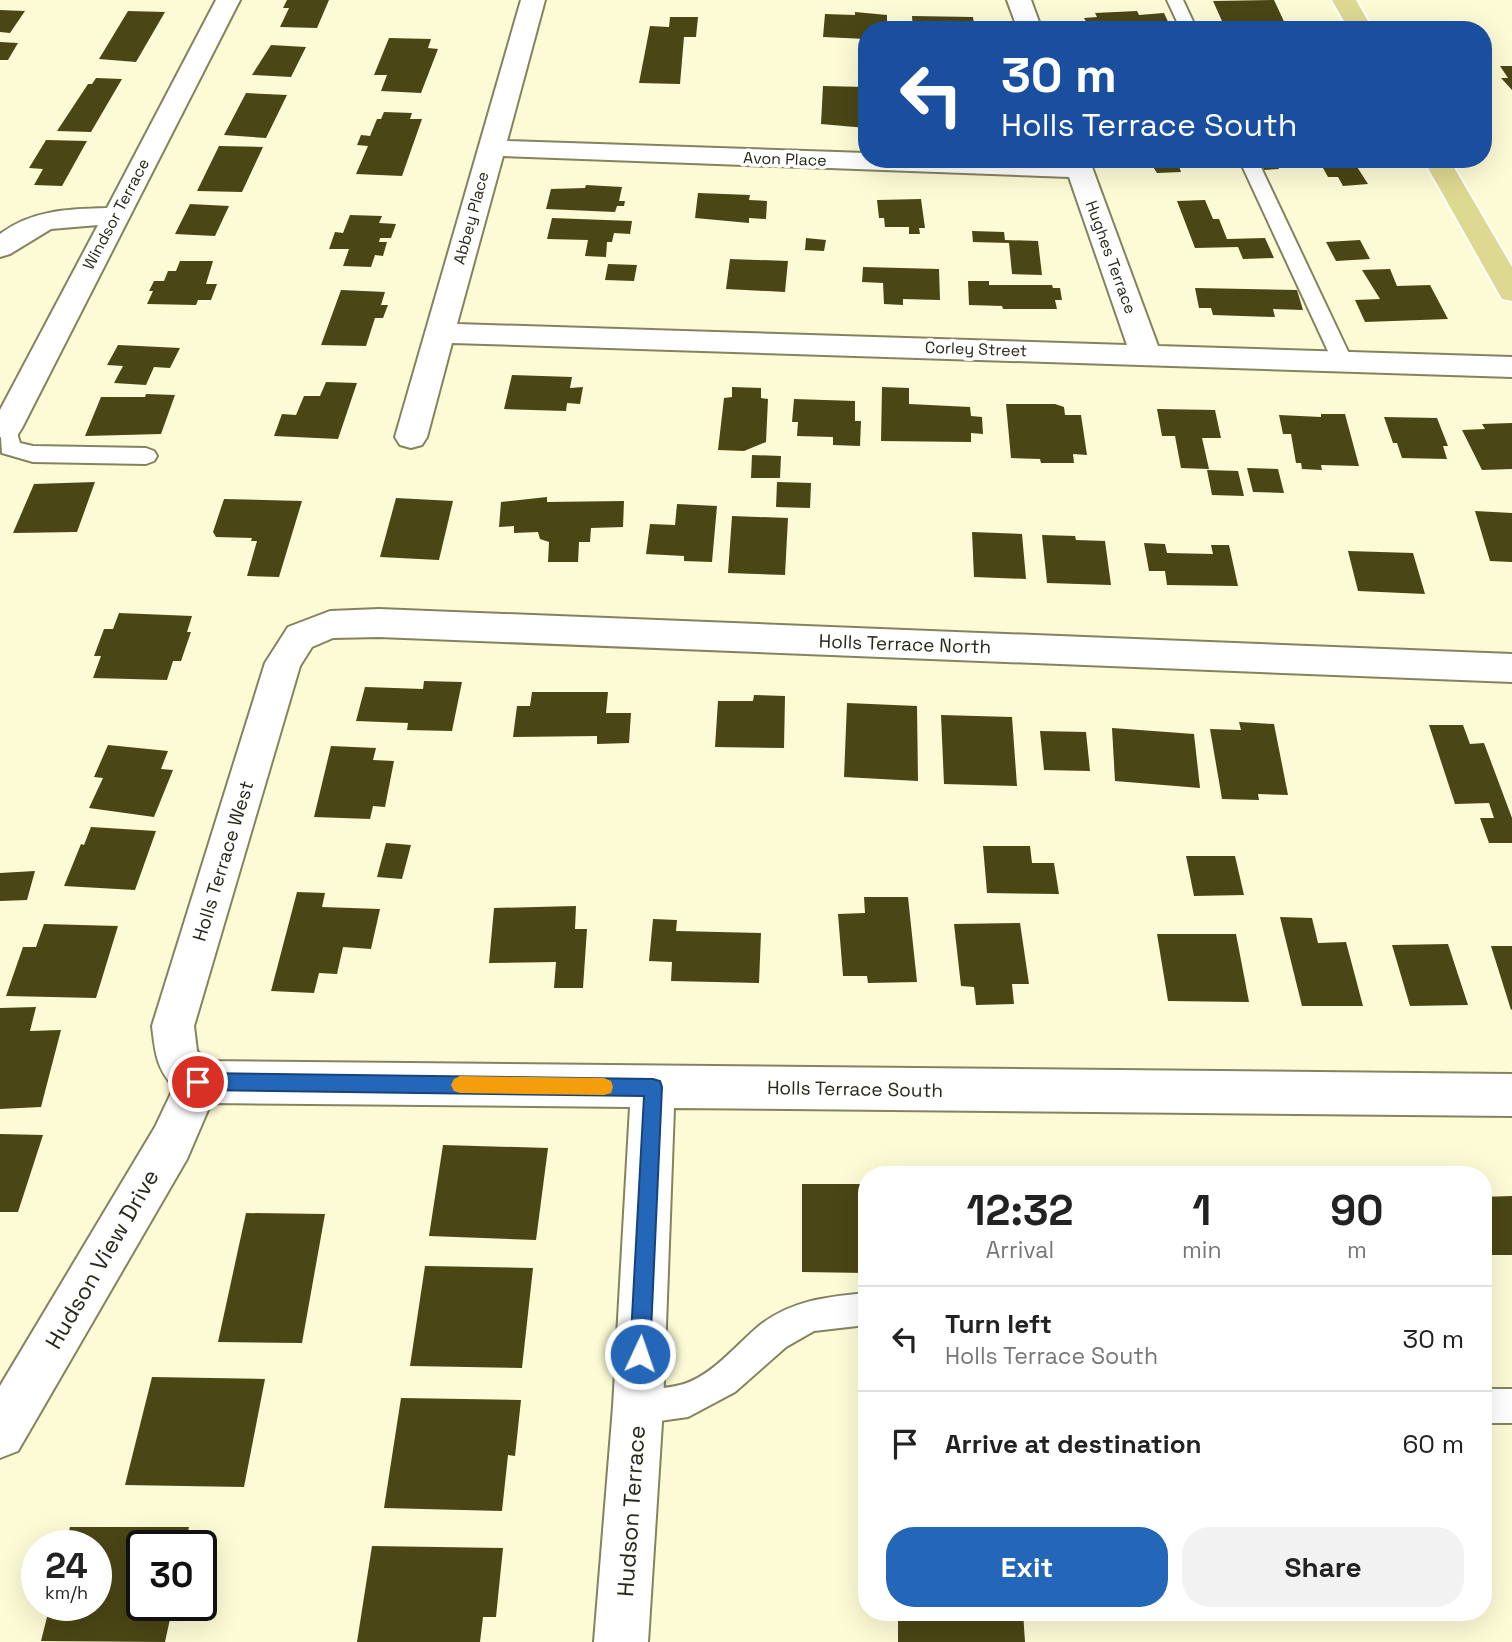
<!DOCTYPE html>
<style>
body{margin:0;font-family:"Space Grotesk",sans-serif;background:#f2f2f2;color:#222;height:100vh;display:flex;flex-direction:column;font-size:26px;white-space:nowrap}
*{box-sizing:border-box;margin:0}
p{font-size:23px;color:#767676}
.icon{flex:none;width:38px;height:38px;fill:none;stroke:currentColor;stroke-width:2;stroke-linecap:round;stroke-linejoin:round}
.map{position:relative;flex:1;overflow:hidden}
.sheet{position:absolute;left:858px;top:1166px;width:634px;height:455px;display:flex;flex-direction:column;background:#fff;border-radius:28px;box-shadow:0 7px 28px #0002}
.sheet>*{flex:none}
.top-card{position:absolute;left:858px;top:21px;width:634px;height:147px;border-radius:28px;box-shadow:0 7px 28px #0002;background:#1a4fa0;color:#fff;overflow:hidden}
.speed{position:absolute;left:21px;top:1530px;display:flex;gap:14px;font-size:35px;font-weight:700;text-align:center}
.speed>*{display:grid;place-content:center;width:91px;height:91px;border-radius:50%;background:#fff;box-shadow:0 7px 28px #0002;line-height:1}
.speed small{font-size:18px;font-weight:400}
.speed .limit{border:4px solid #111;border-radius:10px;background:#fff;color:#111}
.pin{position:absolute;display:grid;place-items:center;width:60px;height:60px;color:#fff;margin:-30px;border:4px solid #fff;border-radius:50%;box-shadow:0 2px 7px #0007}
.me{position:absolute;width:77px;margin:-38px;rotate:3deg;stroke-linejoin:round;filter:drop-shadow(0 0 5px #0008)}
.turn{display:flex;align-items:center;gap:24px;height:147px;padding:0 28px;font-size:32px}
.turn .icon{width:91px;height:91px;stroke-width:2.5}
.turn b{display:block;font-size:49px;line-height:60px}
.eta{display:flex;justify-content:space-evenly;align-items:center;height:119px;text-align:center}
.eta b{font-size:42px;font-weight:700;line-height:49px}
.cta{display:flex;gap:14px;margin-top:auto;padding:14px 28px}
.cta a{flex:1;height:80px;border-radius:28px;background:#2467b8;color:#fff;font-size:28px;font-weight:700;line-height:80px;text-align:center}
.cta a+a{background:#f2f2f2;color:#222}
ul{padding:0;list-style:none}
li{display:flex;align-items:center;gap:21px;height:105px;padding:0 28px;border-top:2px solid #e0e0e0}
li div{flex:1}
li b{display:block;font-size:26px}
li em{font-style:normal}
.map>svg:first-child{display:block}
</style>
<div class="map">
<svg width="1512" height="1642" viewBox="0 0 1512 1642">
<rect width="100%" height="100%" fill="#fdfbd5"/>
<g fill="#4a4615">
<path d="M287,0H329L317,28L280,27L289,8H283Z"/>
<path d="M1274,0L1288,30H1226L1213,1Z"/>
<path d="M0,10L25,11L10,33L0,32Z"/>
<path d="M128,11L165,12L136,62L99,59Z"/>
<path d="M1137,11L1139,15L1164,13L1170,26L1144,27L1146,30L1090,29L1084,18L1097,17L1095,13Z"/>
<path d="M855,12L887,15V30H866V39L823,37L825,14L855,15Z"/>
<path d="M912,16L973,17L975,30H913Z"/>
<path d="M670,17H698L696,37H684L680,84L639,83L650,26L669,27Z"/>
<path d="M389,38L431,39L428,48L438,49L421,93L381,91L387,75H374Z"/>
<path d="M0,42L18,43L8,60H0Z"/>
<path d="M271,45L306,47L291,77L252,75Z"/>
<path d="M1500,66H1512V90L1501,78H1508Z"/>
<path d="M96,78L122,79L91,132L57,131L88,84H92Z"/>
<path d="M823,86L866,87V128L821,124Z"/>
<path d="M246,93L287,95L266,138L224,135Z"/>
<path d="M384,112L412,113L410,119H422L402,176L356,174L368,146L357,145L361,135L370,136L377,119H381Z"/>
<path d="M46,140L87,141L62,186L34,185L43,169L29,168Z"/>
<path d="M219,146L263,147L242,192L197,191Z"/>
<path d="M1148,159H1181L1184,165L1179,166L1181,172L1157,173Z"/>
<path d="M1258,159H1274L1279,169L1264,170Z"/>
<path d="M1318,159H1352L1368,184L1343,186L1338,177H1328Z"/>
<path d="M586,185L622,187L619,201H625L624,206H617L615,212L546,209L551,189L585,188Z"/>
<path d="M698,193L750,195L749,200L767,201L766,219L749,218V223L695,218Z"/>
<path d="M921,199L925,228H919L920,234H909V227H885L884,218H879L877,200Z"/>
<path d="M1205,200L1213,219H1219L1227,239L1265,238L1274,258L1243,259L1238,247L1195,248L1177,201Z"/>
<path d="M190,204L229,206L215,236L175,234Z"/>
<path d="M350,215L382,216L379,223L396,224L391,238H380L379,242H387L383,256L375,255L371,267L343,266L349,249H329L335,232L343,233Z"/>
<path d="M552,218L632,221L630,234L614,233L612,242H607L606,257L585,256L588,240L547,239Z"/>
<path d="M972,231L1004,232L1005,240L1038,241L1042,275L1012,274L1009,243L973,242Z"/>
<path d="M806,238L826,240L824,251L805,250Z"/>
<path d="M1360,240L1370,259L1336,261L1326,242Z"/>
<path d="M730,259L788,261L785,292L726,289Z"/>
<path d="M180,261H213L206,284H217L211,300H198L196,305L147,304L153,291H149L154,281H164L168,271H176Z"/>
<path d="M608,264L637,265L634,281L605,280Z"/>
<path d="M863,267L939,269L940,300L903,299V305L884,304L883,283L862,282Z"/>
<path d="M1390,269L1397,286L1430,285L1448,319L1365,322L1355,300L1380,299L1362,270Z"/>
<path d="M968,281H989V285H1052L1053,288H1060L1062,300H1055L1057,309H1003L1002,306L969,305Z"/>
<path d="M1195,288L1297,290L1303,310L1273,309L1275,317L1213,315L1211,308H1199Z"/>
<path d="M341,290L385,292L381,305H388L383,318H375L366,346L321,345Z"/>
<path d="M118,345L180,348L170,368L154,367L146,385L114,383L123,366L107,365Z"/>
<path d="M512,375L572,377L570,388L583,387L580,404L567,403L566,411L504,409Z"/>
<path d="M326,382L357,383L338,439L274,436L282,414L296,415L304,396H320Z"/>
<path d="M732,387L761,388V398L768,399L766,442L744,451L718,450L724,398L732,397Z"/>
<path d="M882,387L909,388V404L970,407L971,416L982,417L983,434L971,433V442L881,441Z"/>
<path d="M146,394L175,395L161,434L85,436L101,397H145Z"/>
<path d="M794,399L855,401V421H861L860,446L833,445V437L797,436L798,422H792Z"/>
<path d="M1006,404H1055L1064,407L1065,415H1081L1087,455L1073,454L1074,463H1041L1040,459L1011,458Z"/>
<path d="M1157,409L1215,410L1221,438H1202L1209,469L1181,468L1175,436H1162Z"/>
<path d="M1321,414H1345L1359,466L1321,465L1322,470L1302,469L1301,463H1296L1291,434H1283L1279,415L1321,417Z"/>
<path d="M1384,417L1437,418L1448,446H1443L1447,459L1402,458L1397,443H1393Z"/>
<path d="M1512,423V469L1482,470L1462,430L1485,429L1482,424Z"/>
<path d="M752,455L781,456L780,478H751Z"/>
<path d="M1247,468L1278,469L1284,493L1253,492Z"/>
<path d="M1207,470L1238,471L1244,496L1212,495Z"/>
<path d="M95,482L77,532L13,533L34,484Z"/>
<path d="M777,482L811,483L810,508L776,507Z"/>
<path d="M547,497V502L624,501L623,527L591,528L590,542H579L578,562H548L549,542L540,539L538,532L514,533V526L499,527L501,502Z"/>
<path d="M396,498L453,501L439,560L380,557Z"/>
<path d="M224,499L302,501L279,577L247,576L257,541H251L252,538L216,537L213,532Z"/>
<path d="M677,504L717,506L712,562L684,561V556L646,554L650,524L675,525Z"/>
<path d="M1475,511L1512,513V562L1490,561Z"/>
<path d="M732,516L788,518L785,575L728,573Z"/>
<path d="M972,532L1022,534L1026,579L974,577Z"/>
<path d="M1042,535L1075,536L1076,540L1105,541L1111,585L1047,583Z"/>
<path d="M1144,543L1165,544L1167,553L1213,554L1211,545H1229L1238,586L1167,585L1165,571H1149Z"/>
<path d="M1348,551L1413,553L1425,594L1358,591Z"/>
<path d="M119,613L192,616L187,632H191L181,661H173L167,680L93,678L101,656H94L104,629H113Z"/>
<path d="M424,681L462,682L452,731L407,730L408,723L356,721L365,687L423,689Z"/>
<path d="M532,692H608L606,713H631L629,743L597,744V736L513,737L517,706H530Z"/>
<path d="M754,695L785,696L784,748L715,747L718,701H753Z"/>
<path d="M847,703L917,706L918,781L844,777Z"/>
<path d="M941,715L1012,717L1017,786L944,784Z"/>
<path d="M1239,722L1274,724L1288,795L1258,794L1259,800L1222,799L1210,729L1241,730Z"/>
<path d="M1429,725H1463L1470,744L1484,743L1512,818V843H1489L1480,818H1494L1489,803L1455,804Z"/>
<path d="M1112,728L1194,734L1200,788L1115,781Z"/>
<path d="M1040,731L1086,732L1090,771L1044,770Z"/>
<path d="M108,745L168,751L161,769L173,770L154,817L89,808L103,778L94,777Z"/>
<path d="M331,746L376,748L373,760L394,761L385,807L373,806L370,819L314,817Z"/>
<path d="M91,827L156,831L135,890L64,886L81,844L84,845Z"/>
<path d="M386,843L411,845L402,879L377,877Z"/>
<path d="M983,846H1030L1032,863H1054L1059,894L987,893Z"/>
<path d="M1186,856H1235L1244,895L1194,896Z"/>
<path d="M35,871L27,900L0,901V873Z"/>
<path d="M297,892L325,893L322,907L380,909L371,949L343,947L337,974L319,973L314,993L271,991Z"/>
<path d="M864,897H908L917,982L868,983L867,976H843L838,914L865,913Z"/>
<path d="M576,906L575,929H587L583,988H554L556,962L489,963L494,908Z"/>
<path d="M1280,917L1312,918L1318,943L1346,942L1363,1006H1302Z"/>
<path d="M653,919L677,920L676,931L761,933L759,983L671,981L672,962L649,961Z"/>
<path d="M1020,923L1029,984H1012L1014,1004L976,1005L974,987L961,986L954,924Z"/>
<path d="M44,924L118,926L96,998L6,996L23,947H36Z"/>
<path d="M1157,934H1236L1249,1002L1168,1001Z"/>
<path d="M1448,944L1468,1005L1410,1006L1392,945Z"/>
<path d="M1491,946H1512V1009L1511,1010Z"/>
<path d="M36,1007L30,1031L61,1030L41,1107L0,1109V1008Z"/>
<path d="M0,1134L43,1135L18,1212H0Z"/>
<path d="M443,1145L548,1148L536,1240L429,1236Z"/>
<path d="M802,1184H866V1273L802,1272Z"/>
<path d="M1512,1196V1255H1485L1482,1246V1197Z"/>
<path d="M246,1213L325,1214L302,1343L218,1342Z"/>
<path d="M425,1266L533,1268L522,1368L410,1366Z"/>
<path d="M152,1377L265,1379L244,1487L125,1485Z"/>
<path d="M401,1398L521,1400L515,1456L508,1455L502,1511L384,1508Z"/>
<path d="M70,1527H189L185,1545H142V1605H173L165,1642L41,1641L50,1605H96V1545H65Z"/>
<path d="M372,1546L503,1548L496,1617H483L480,1642H357Z"/>
<path d="M898,1612H1023L1025,1642H898Z"/>
<path d="M1344,1612H1370L1371,1618H1346Z"/>
</g>
<g fill="none" stroke-linecap="round" stroke-linejoin="round">
<defs>
<g id="lane">
<path d="M1167,0H1183L1197,30H1181Z"/>
<path d="M1239,159H1257L1353,362L1350,367H1336L1333,362Z"/>
<path d="M6,421L14,423L20,443L33,446L146,448L154,451L157,456L154,461L146,464L33,462L2,453L0,422Z"/>
<path d="M866,1293V1325L814,1331L786,1347L735,1392L688,1417L638,1424L626,1419L621,1407L626,1395C645,1387 665,1390 684,1384C714,1374 736,1345 760,1325C793,1300 827,1297 866,1293Z"/>
<rect x="1482" y="1389" width="30" height="34"/>
</g>
<g id="street">
<path d="M216,0H240L22,428L17,436L6,439L0,437V410L98,225L51,229L10,254L0,257V234C32,210 68,209 107,208Z"/>
<path d="M521,0H545L507,141L866,153V159H1089L1158,346L1512,357V377L452,343L427,437L422,445L411,448L400,445L395,437ZM503,156L1069,177L1127,345L457,324Z"/>
<path d="M1007,0H1031L1042,30H1018Z"/>
<path d="M379,609L1512,654V682L379,637L333,638L312,647L300,666L194,1026L197,1051L207,1061L1512,1074V1116L674,1108L663,1407L648,1642H594L613,1407L630,1107L211,1103L187,1159L18,1451L0,1458V1386L155,1127L174,1087C156,1068 155,1051 152,1026L265,663L288,627L330,611Z"/>
</g>
<g id="primary">
<path d="M1332,0H1356L1373,30H1349Z"/>
<path d="M1423,159H1449L1512,267V301L1502,299L1498,292Z"/>
</g>
</defs>
<use href="#lane" stroke="#848360" stroke-width="4"/>
<use href="#street" stroke="#848360" stroke-width="4"/>
<use href="#primary" stroke="#fff" stroke-width="4"/>
<use href="#lane" fill="#fff" fill-rule="evenodd"/>
<use href="#street" fill="#fff" fill-rule="evenodd"/>
<use href="#primary" fill="#ddd990" fill-rule="evenodd"/>
</g>
<path fill="#2467b8" stroke="#174378" stroke-width="2" d="M198,1073L653,1079L660,1081L662,1087L650,1354L647,1361L640,1364L633,1361L630,1354L644,1096L198,1090L192,1088L190,1082L192,1075Z"/>
<path fill="#f59e0b" d="M460,1076L604,1078L611,1081L613,1087L611,1093L604,1095L460,1093L454,1091L451,1085L454,1079Z"/>
<g text-anchor="middle" dominant-baseline="central" stroke-width="7" stroke-linejoin="round" paint-order="stroke">
<g font-size="16" fill="#282719" stroke="#fff">
<text transform="translate(785 159) rotate(2)">Avon Place</text>
<text transform="translate(116 214) rotate(-62)">Windsor Terrace</text>
<text transform="translate(471 218) rotate(-75)">Abbey Place</text>
<text transform="translate(1111 257) rotate(70)">Hughes Terrace</text>
<text transform="translate(976 349) rotate(2)">Corley Street</text>
</g>
<g font-size="19" fill="#282719" stroke="#fff">
<text transform="translate(905 644) rotate(2)">Holls Terrace North</text>
<text transform="translate(223 861) rotate(-73)">Holls Terrace West</text>
<text transform="translate(855 1089) rotate(1)">Holls Terrace South</text>
</g>
<g font-size="23" fill="#282719" stroke="#fff">
<text transform="translate(102 1259) rotate(-60)">Hudson View Drive</text>
<text transform="translate(631 1511) rotate(-86)">Hudson Terrace</text>
</g>
</g>
</svg>
<div class="speed"><div>24<small>km/h</small></div><div class="limit">30</div></div>
<div class="pin" style="left:198px;top:1082px;background:#d93025"><svg class="icon" aria-label="arrive" viewBox="0 0 24 24"><path d="M6 21V4h12l-3 4 3 4H6"/></svg></div>
<svg class="me" style="left:640px;top:1354px" viewBox="-20 -20 40 40"><circle r="17" fill="#2467b8" stroke="#fff" stroke-width="3"/><path d="M0-11L8 9 0 5-8 9z" fill="#fff"/></svg>
<div class="top-card">
<div class="turn"><svg class="icon" aria-label="left" viewBox="0 0 24 24"><path d="M17 20v-9H6M10 6l-5 5 5 5"/></svg><div><b>30 m</b>Holls Terrace South</div></div>
</div>
<section class="sheet">
<div class="eta">
<div><b>12:32</b><p>Arrival</p></div>
<div><b>1</b><p>min</p></div>
<div><b>90</b><p>m</p></div>
</div>
<ul>
<li><svg class="icon" aria-label="left" viewBox="0 0 24 24"><path d="M17 20v-9H6M10 6l-5 5 5 5"/></svg><div><b>Turn left</b><p>Holls Terrace South</p></div><em>30 m</em></li>
<li><svg class="icon" aria-label="arrive" viewBox="0 0 24 24"><path d="M6 21V4h12l-3 4 3 4H6"/></svg><div><b>Arrive at destination</b></div><em>60 m</em></li>
</ul>
<div class="cta"><a>Exit</a><a>Share</a></div>
</section>
</div>
